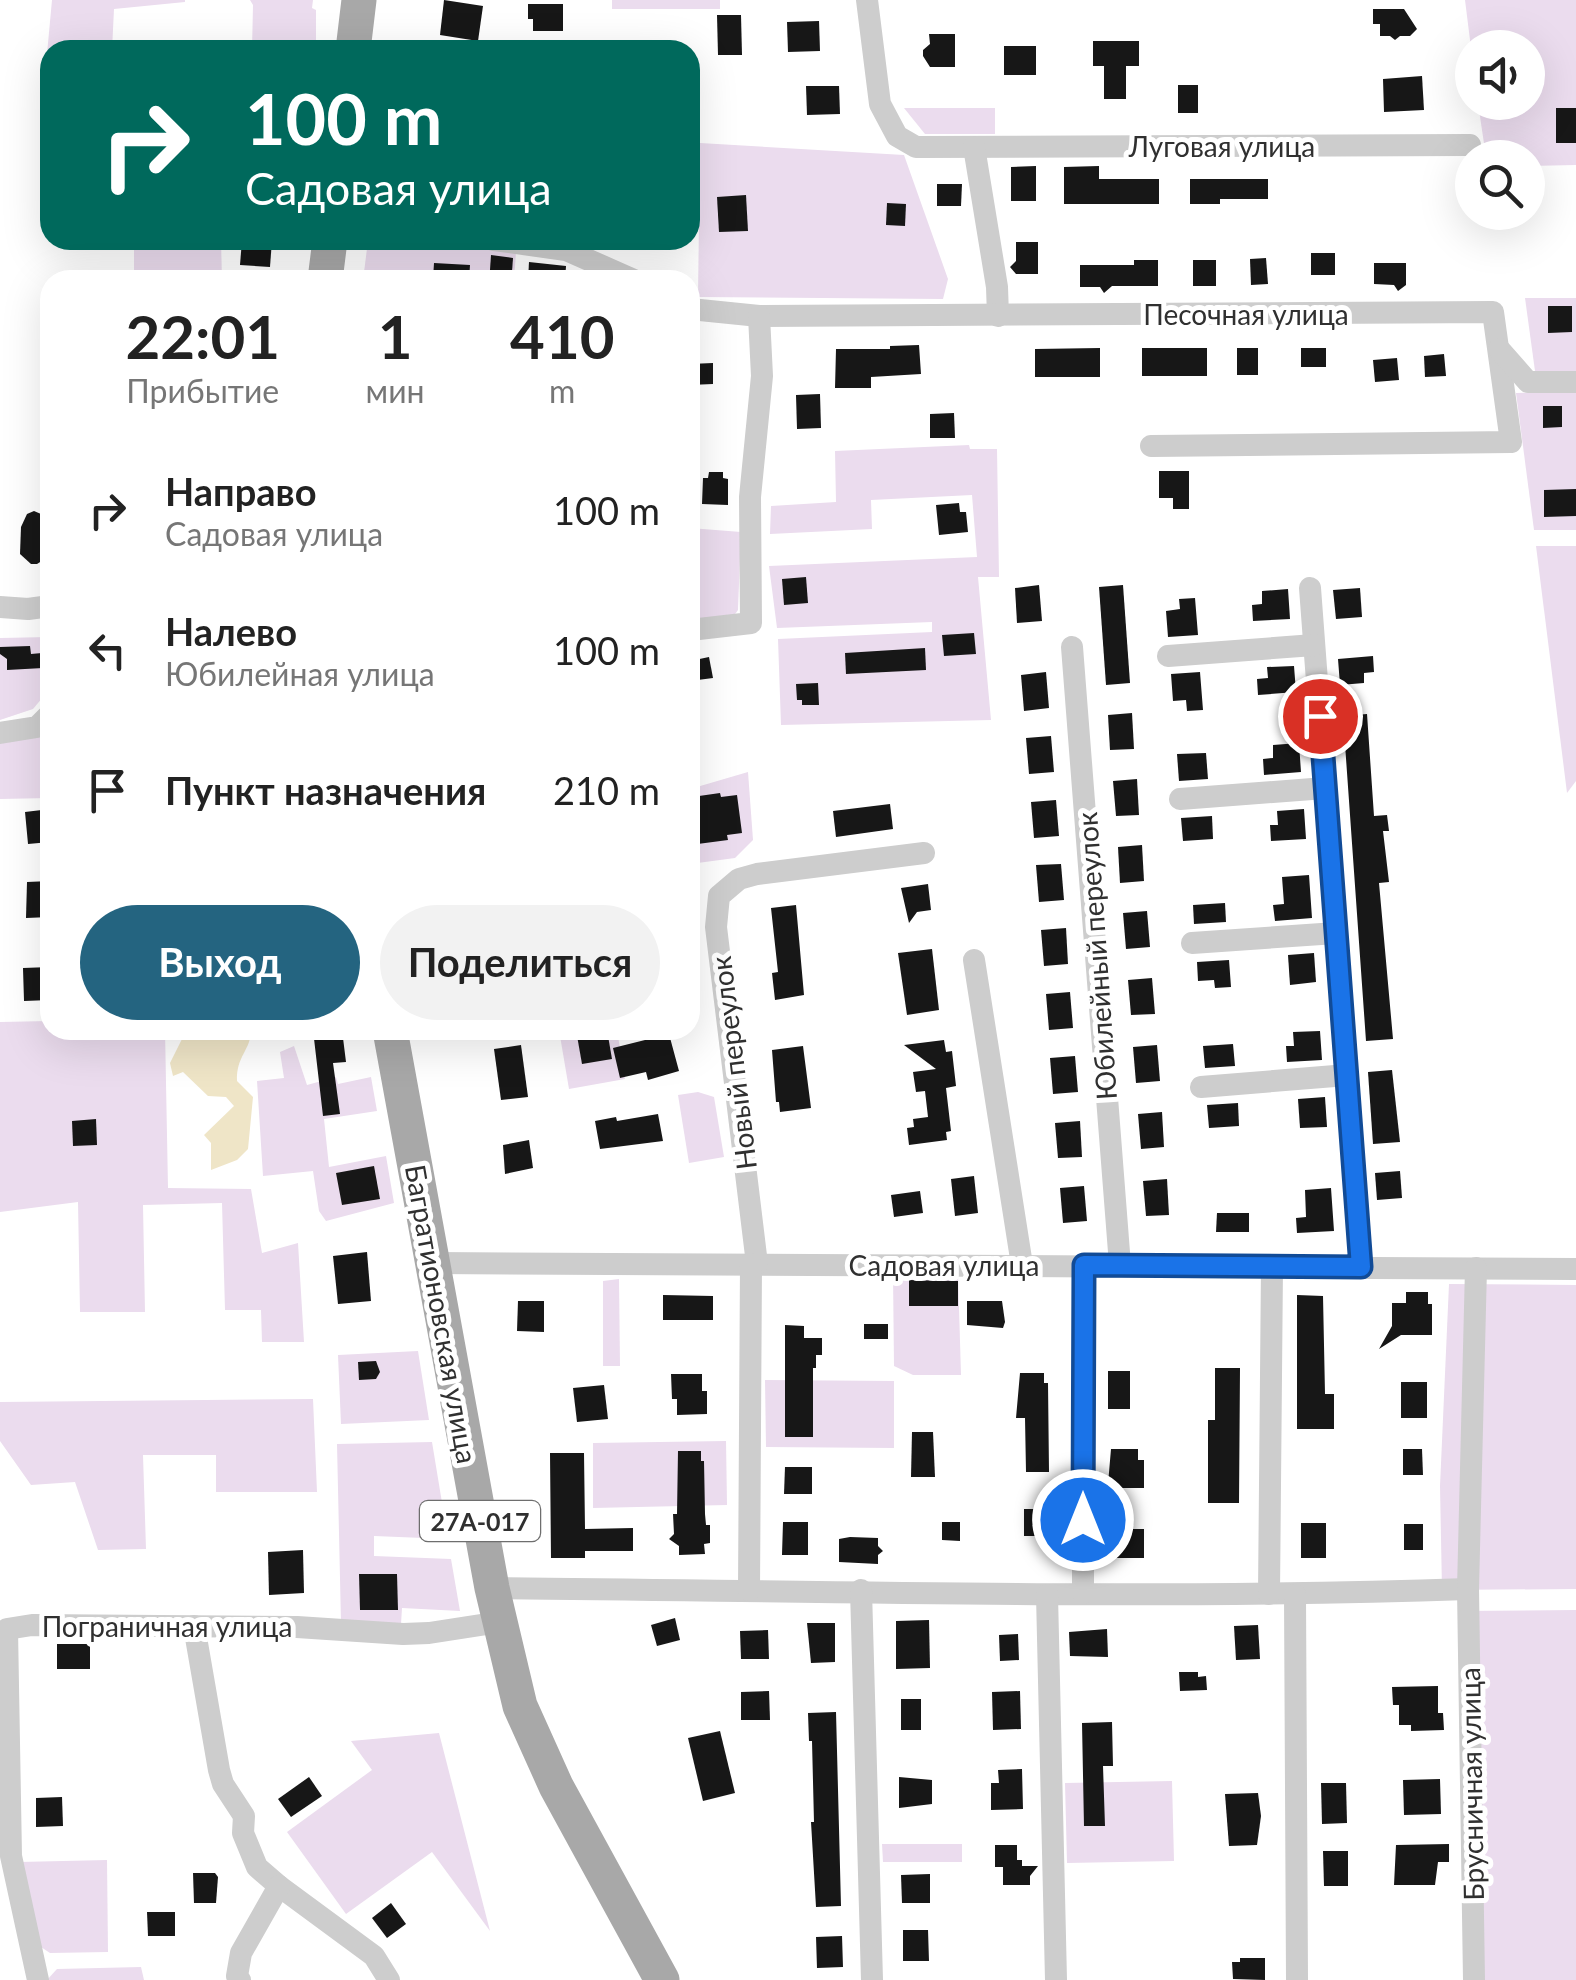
<!DOCTYPE html>
<html lang="ru">
<meta charset="utf-8">
<style>
body{margin:0;font-family:Lato,sans-serif;background:#f2f2f2;color:#222;height:100vh;display:flex;flex-direction:column;font-size:38px;white-space:nowrap}
*{box-sizing:border-box;margin:0}
p{font-size:32px;color:#767676}
.icon{flex:none;width:55px;height:55px;fill:none;stroke:currentColor;stroke-width:2;stroke-linecap:round;stroke-linejoin:round}
.map{position:relative;flex:1;overflow:hidden}
.sheet{position:absolute;left:40px;top:270px;width:660px;height:770px;display:flex;flex-direction:column;background:#fff;border-radius:30px;box-shadow:0 10px 40px #0002}
.sheet>*{flex:none}
.hud{position:absolute;left:40px;top:40px;width:660px;height:210px;border-radius:30px;box-shadow:0 10px 40px #0002;background:#00695c;color:#fff;overflow:hidden}
.buttons{position:absolute;left:1455px;top:30px;display:grid;gap:20px}
.buttons a{display:grid;place-items:center;width:90px;height:90px;border-radius:50%;background:#fff;box-shadow:0 10px 40px #0002;font-size:50px}
.pin{position:absolute;display:grid;place-items:center;width:85px;height:85px;color:#fff;margin:-42px;border:5px solid #fff;border-radius:50%;box-shadow:0 2px 10px #0007}
.me{position:absolute;width:110px;margin:-55px;rotate:0deg;stroke-linejoin:round;filter:drop-shadow(0 0 8px #0008)}
.turn{display:flex;align-items:center;gap:35px;height:210px;padding:0 40px;font-size:45px}
.turn .icon{width:130px;height:130px;stroke-width:2.5}
.turn b{display:block;font-size:70px;line-height:85px}
.eta{display:flex;justify-content:space-evenly;align-items:center;height:170px;text-align:center}
.eta b{font-size:60px;font-weight:700;line-height:70px}
.cta{display:flex;gap:20px;margin-top:auto;padding:20px 40px}
.cta a{flex:1;height:115px;border-radius:60px;background:#246480;color:#fff;font-size:40px;font-weight:700;line-height:115px;text-align:center}
.cta a+a{background:#f2f2f2;color:#222}
ul{padding:0;list-style:none}
li{display:flex;align-items:center;gap:30px;height:140px;padding:0 40px}
li div{flex:1}
li b{display:block;font-size:38px}
li em{font-style:normal}
.map>svg:first-child{display:block}
</style>
<div class="map">
<svg width="1576" height="1980" viewBox="0 0 1576 1980">
<rect width="100%" height="100%" fill="#fff"/>
<g fill="#ebdcee">
<path d="M52,0H185V2L114,9L112,50H50V108H42Z"/>
<path d="M250,0H313L312,8L316,10V50H252L253,5Z"/>
<rect x="612" y="0" width="108" height="9"/>
<path d="M1465,0H1576V165L1528,166V158L1486,157L1478,103L1528,102V48H1472V56Z"/>
<path d="M904,108H995V134H925Z"/>
<path d="M700,143L904,155L948,279L943,299L698,297Z"/>
<path d="M134,240H221L222,280H134Z"/>
<path d="M368,241L516,252L514,280H363Z"/>
<path d="M1525,298H1576V376L1535,371Z"/>
<path d="M1576,392V530H1534L1516,393Z"/>
<path d="M969,445L970,449H997L999,577H978L991,720L781,725L778,639L932,632V622L777,628L769,566L977,557L972,495L871,500L872,529L770,534L771,506L836,502L835,451Z"/>
<path d="M690,528L741,532L738,610L730,621L690,626Z"/>
<path d="M1536,546H1576V781L1567,793Z"/>
<path d="M50,637L48,691L33,709L0,720V638Z"/>
<path d="M50,724V798L0,799V742Z"/>
<path d="M748,772L753,840L735,858L690,864V789Z"/>
<path d="M50,1021V1030H165L168,1188L251,1189L262,1253L298,1243L304,1342H262L261,1310H225L222,1203L143,1205L145,1312H80L78,1202L0,1212V1022Z"/>
<path d="M559,1030H617L625,1079L569,1089Z"/>
<path d="M294,1046L307,1085L336,1077L338,1084L371,1077L377,1111L324,1119L329,1167L386,1156L394,1203L326,1221L319,1211L313,1171L263,1176L257,1081L284,1078L280,1052Z"/>
<path d="M698,1092L714,1097L724,1157L689,1163L678,1095Z"/>
<path d="M893,1274H958L961,1375H913L894,1366Z"/>
<path d="M619,1279L620,1366H603V1281Z"/>
<path d="M1449,1284L1576,1285V1589L1442,1590L1440,1486Z"/>
<path d="M418,1351L429,1420L341,1424L338,1355Z"/>
<path d="M765,1380L894,1381V1448L766,1447Z"/>
<path d="M313,1399L317,1492H216V1455H143L146,1549L98,1550L75,1482L31,1485L0,1441V1402Z"/>
<path d="M726,1441L727,1505L593,1508V1443Z"/>
<path d="M432,1442L448,1539L374,1536V1556L451,1559L460,1611L402,1608L401,1624L341,1623L337,1444Z"/>
<path d="M1576,1610V1980H1468L1459,1611Z"/>
<path d="M439,1733L490,1931L432,1852L346,1914L287,1832L372,1770L351,1741Z"/>
<path d="M1172,1781L1174,1861L1067,1863L1065,1783Z"/>
<path d="M882,1844H962V1862H883Z"/>
<path d="M107,1860L108,1952L50,1953L38,1945L19,1862Z"/>
<path d="M141,1967L144,1980H47L57,1969Z"/>
</g>
<path fill="#efe5c7" d="M191,1030H251C251,1050 236,1056 237,1081L253,1097L248,1149L237,1160L211,1170V1143L204,1135L234,1106L226,1097L208,1096L183,1072L173,1076L170,1063L186,1031Z"/>
<g fill="#171717">
<path d="M444,0L483,6L478,41L440,35Z"/>
<path d="M528,4H563V31H533V19H528Z"/>
<path d="M1373,9H1404L1417,29L1410,36H1400L1395,40L1390,36H1380V24H1373Z"/>
<path d="M717,15H741L742,55H718Z"/>
<path d="M819,21L820,51L788,52L787,22Z"/>
<path d="M929,34H955V67H930L923,56V50L930,44Z"/>
<path d="M1093,41H1139V66H1126V99H1104V66H1093Z"/>
<rect x="1004" y="46" width="32" height="29"/>
<path d="M1422,76L1424,110L1384,112L1383,79Z"/>
<rect x="1178" y="85" width="20" height="28"/>
<path d="M806,86H839L840,114L807,115Z"/>
<rect x="1556" y="108" width="20" height="35"/>
<path d="M1036,166V201H1011V167Z"/>
<path d="M1099,166V179H1159V204H1064V167Z"/>
<path d="M1190,179H1268V199H1220V204H1190Z"/>
<path d="M937,184H962L961,206H937Z"/>
<path d="M746,195L748,231L719,232L717,197Z"/>
<path d="M887,203L906,204L905,226L886,225Z"/>
<path d="M242,240H272L270,267L240,265Z"/>
<path d="M1016,242H1038V274H1016L1010,267L1016,261Z"/>
<rect x="1311" y="253" width="24" height="22"/>
<path d="M491,255L513,258L512,272L490,270Z"/>
<path d="M1266,258L1268,284L1251,285L1250,259Z"/>
<path d="M1134,260H1158V286H1112L1104,293L1100,287H1080V265H1134Z"/>
<rect x="1193" y="260" width="23" height="26"/>
<path d="M529,262L566,266L565,280H528Z"/>
<path d="M434,263L470,265L469,280H433Z"/>
<path d="M1374,263H1406V285L1398,291L1394,285L1374,284Z"/>
<path d="M1548,306H1572V332L1548,333Z"/>
<path d="M919,345L921,374L871,377V388H835L836,349H890V346Z"/>
<path d="M1100,348V377H1035V349Z"/>
<rect x="1142" y="348" width="65" height="28"/>
<rect x="1237" y="348" width="21" height="27"/>
<rect x="1301" y="348" width="25" height="19"/>
<path d="M1444,354L1446,376L1425,377L1424,356Z"/>
<path d="M1397,358L1399,380L1375,382L1373,360Z"/>
<path d="M713,363V384L690,385V364Z"/>
<path d="M820,394L821,428L797,429L796,395Z"/>
<path d="M1543,406H1562V427L1543,428Z"/>
<path d="M954,413L955,438H930V414Z"/>
<path d="M1159,471H1189V509H1173V498H1159Z"/>
<path d="M709,472H723V478L728,479V505L702,504L703,478H708Z"/>
<path d="M1576,489V516L1544,517V490Z"/>
<path d="M959,503L960,512H966L968,532L939,535L936,505Z"/>
<path d="M34,511L41,514L48,523V557L37,564H31L20,554L21,527L27,514Z"/>
<path d="M806,577L808,603L784,605L782,579Z"/>
<path d="M1039,585L1042,621L1017,623L1015,588Z"/>
<path d="M1123,585L1130,683L1106,685L1099,587Z"/>
<path d="M1360,588L1362,617L1336,619L1333,590Z"/>
<path d="M1288,589L1290,619L1253,621L1252,605L1262,604V591Z"/>
<path d="M1195,598L1198,635L1168,637L1166,611L1180,609L1179,599Z"/>
<path d="M974,633L976,654L944,656L942,635Z"/>
<path d="M30,646L31,654L42,653L43,668L7,670V659L0,654V647Z"/>
<path d="M925,648L926,670L846,674L845,653Z"/>
<path d="M1373,656L1374,672L1364,673V683L1340,685L1338,659Z"/>
<path d="M709,657L713,678L690,681V661Z"/>
<path d="M1294,666L1296,692L1258,695L1257,679L1268,678L1267,667Z"/>
<path d="M1046,672L1049,708L1024,711L1021,675Z"/>
<path d="M1200,672L1203,710L1187,711L1186,700L1173,701L1171,674Z"/>
<path d="M818,683L819,705H802V700H797L796,684Z"/>
<path d="M1132,713L1134,749L1110,750L1108,715Z"/>
<path d="M1367,714L1374,816L1387,815L1389,831H1383L1389,882L1379,883L1393,1039L1366,1041L1343,716Z"/>
<path d="M1051,736L1054,772L1029,774L1026,738Z"/>
<path d="M1299,743L1301,772L1264,775L1263,759L1273,758V745Z"/>
<path d="M1206,753L1208,779L1179,781L1177,754Z"/>
<path d="M1137,779L1139,815L1116,816L1113,781Z"/>
<path d="M720,793L721,797L737,795L742,833L727,835L728,840L690,845V826L696,825L692,797Z"/>
<path d="M1056,800L1059,836L1034,838L1031,802Z"/>
<path d="M890,804L893,829L836,837L833,811Z"/>
<path d="M50,809V842L28,844L25,812Z"/>
<path d="M1304,809L1306,839L1271,841L1270,825H1278L1277,811Z"/>
<path d="M1212,816L1213,839L1183,841L1181,818Z"/>
<path d="M1142,845L1144,881L1120,883L1118,847Z"/>
<path d="M1061,864L1064,900L1039,902L1036,865Z"/>
<path d="M1309,875L1312,918L1275,921L1273,905L1284,904L1282,877Z"/>
<path d="M50,881V917L26,918L27,882Z"/>
<path d="M928,884L931,910L917,912L909,923L901,888Z"/>
<path d="M1225,903L1226,922L1194,924L1193,905Z"/>
<path d="M796,905L804,995L775,1000L772,973L778,972L771,908Z"/>
<path d="M1147,911L1150,947L1126,949L1123,913Z"/>
<path d="M1066,928L1068,964L1044,966L1041,930Z"/>
<path d="M932,949L939,1010L907,1015L898,953Z"/>
<path d="M1314,953L1316,982L1290,985L1288,955Z"/>
<path d="M1229,960L1231,987L1215,988L1214,980L1198,981L1197,962Z"/>
<path d="M50,967V1000L24,1001L23,968Z"/>
<path d="M1152,978L1155,1014L1131,1015L1128,980Z"/>
<path d="M1070,992L1073,1028L1049,1030L1046,994Z"/>
<path d="M313,1030H342L346,1062L333,1063L340,1114L323,1116Z"/>
<path d="M576,1030H607L612,1059L582,1064Z"/>
<path d="M1320,1031L1322,1060L1287,1062L1286,1046H1294L1293,1032Z"/>
<path d="M669,1034L679,1071L648,1080L646,1072L620,1078L613,1048Z"/>
<path d="M944,1040L946,1052L952,1051L956,1086L946,1088L951,1131L946,1132L947,1140L909,1145L907,1128L914,1127L913,1119L928,1117L925,1091L916,1092L913,1072L936,1069L904,1045Z"/>
<path d="M1233,1044L1235,1066L1205,1068L1203,1046Z"/>
<path d="M521,1045L528,1097L501,1100L494,1049Z"/>
<path d="M1157,1045L1160,1081L1136,1083L1133,1047Z"/>
<path d="M803,1046L811,1108L780,1112L779,1102H776L772,1050Z"/>
<path d="M1075,1056L1078,1092L1053,1094L1050,1058Z"/>
<path d="M1392,1070L1400,1142L1373,1144L1368,1072Z"/>
<path d="M1325,1097L1327,1127L1300,1128L1298,1099Z"/>
<path d="M1238,1103L1239,1126L1209,1128L1207,1105Z"/>
<path d="M1162,1112L1164,1147L1141,1149L1138,1114Z"/>
<path d="M658,1114L663,1141L600,1149L595,1121L616,1117L617,1121Z"/>
<path d="M96,1119L97,1145L73,1146L72,1121Z"/>
<path d="M1080,1121L1082,1157L1058,1158L1055,1123Z"/>
<path d="M529,1140L533,1168L505,1174L503,1145Z"/>
<path d="M374,1166L380,1199L342,1205L336,1173Z"/>
<path d="M1400,1171L1402,1198L1377,1200L1375,1173Z"/>
<path d="M974,1176L978,1213L955,1216L951,1179Z"/>
<path d="M1167,1179L1169,1215L1146,1216L1143,1181Z"/>
<path d="M1084,1186L1087,1221L1063,1223L1060,1188Z"/>
<path d="M1331,1188L1334,1231L1297,1233L1296,1218L1306,1217L1305,1190Z"/>
<path d="M920,1191L923,1213L894,1217L891,1195Z"/>
<path d="M1217,1213H1249V1232H1216Z"/>
<path d="M367,1252L371,1301L338,1304L333,1256Z"/>
<path d="M909,1280L958,1281V1306H909Z"/>
<path d="M1406,1292H1428V1304H1432V1335H1401L1379,1349L1392,1326V1303H1406Z"/>
<path d="M663,1295L713,1296V1320H663Z"/>
<path d="M1297,1295L1323,1296L1325,1394H1334V1429H1297Z"/>
<path d="M518,1301H544V1332L517,1331Z"/>
<path d="M967,1301H1002L1005,1322L1003,1328L967,1325Z"/>
<rect x="864" y="1324" width="24" height="15"/>
<path d="M785,1325L804,1326V1338H822V1355H816V1368H813V1437H785Z"/>
<path d="M376,1361L380,1372L376,1379L359,1380L358,1362Z"/>
<path d="M1215,1368H1240L1239,1503H1208V1420H1215Z"/>
<rect x="1108" y="1371" width="22" height="38"/>
<path d="M1020,1373H1044V1383H1048L1049,1472H1026L1025,1418H1016Z"/>
<path d="M671,1374H702V1391H707V1414L677,1415V1399H672Z"/>
<rect x="1401" y="1382" width="26" height="36"/>
<path d="M604,1385L608,1419L577,1422L573,1388Z"/>
<path d="M912,1432H933L935,1477H911Z"/>
<path d="M1111,1449H1138V1460H1144V1488H1116V1484H1108Z"/>
<path d="M1403,1449H1422L1423,1475H1403Z"/>
<path d="M678,1451H701V1461H704L705,1514L706,1525H710V1543L704,1544L705,1554L679,1555V1546L669,1539L674,1534L673,1514H677Z"/>
<path d="M550,1453H584L585,1529L633,1528V1551H585V1558H551Z"/>
<path d="M785,1467H812V1494H784Z"/>
<rect x="1024" y="1509" width="24" height="27"/>
<path d="M1110,1518H1128V1529H1144V1558H1109Z"/>
<path d="M783,1522H808V1555H782Z"/>
<path d="M942,1522H960V1541L942,1540Z"/>
<rect x="1301" y="1523" width="25" height="35"/>
<rect x="1404" y="1524" width="19" height="26"/>
<path d="M850,1537L878,1538V1546L883,1551L878,1555V1564L839,1562V1539Z"/>
<path d="M303,1550L304,1593L269,1595L268,1552Z"/>
<path d="M359,1574H397L398,1610H360Z"/>
<path d="M675,1618L680,1640L657,1646L651,1625Z"/>
<path d="M929,1620L930,1668L896,1669V1621Z"/>
<path d="M807,1623H835V1662L811,1663Z"/>
<path d="M1258,1625L1260,1659L1236,1660L1234,1626Z"/>
<path d="M1107,1629L1108,1657L1070,1656L1069,1632Z"/>
<path d="M768,1630L769,1659H741L740,1631Z"/>
<path d="M1018,1634L1019,1660L1000,1661L999,1635Z"/>
<rect x="57" y="1644" width="33" height="25"/>
<path d="M1179,1672H1198V1677L1206,1676L1207,1690L1180,1691Z"/>
<path d="M1438,1686V1713H1443L1444,1730L1411,1731V1725H1399V1705H1393L1392,1687Z"/>
<path d="M769,1691L770,1720H741V1692Z"/>
<path d="M1020,1691L1021,1729L993,1730L992,1692Z"/>
<rect x="901" y="1699" width="20" height="31"/>
<path d="M836,1712L841,1906L816,1907L811,1822H814L812,1741H809L808,1713Z"/>
<path d="M1112,1722L1113,1766H1103L1105,1826H1084L1082,1723Z"/>
<path d="M720,1731L735,1793L703,1801L688,1738Z"/>
<path d="M1022,1769L1023,1809L991,1810V1783H999L998,1770Z"/>
<path d="M309,1777L322,1796L291,1817L278,1799Z"/>
<path d="M899,1777L932,1780V1804L899,1808Z"/>
<path d="M1440,1779L1441,1814L1404,1815L1403,1780Z"/>
<path d="M1321,1783H1346L1347,1823L1322,1824Z"/>
<path d="M1258,1793L1261,1816L1257,1845L1229,1846L1225,1794Z"/>
<path d="M62,1797L63,1826L36,1827V1798Z"/>
<path d="M1449,1844V1862H1438L1435,1885H1394L1396,1845Z"/>
<path d="M995,1845H1017V1860H1022V1866H1038L1030,1876V1885H1003V1867H995Z"/>
<path d="M1323,1851H1348V1886H1324Z"/>
<path d="M193,1873H215L218,1877L216,1903H194Z"/>
<path d="M930,1874V1903H902L901,1875Z"/>
<path d="M391,1903L406,1924L387,1938L372,1918Z"/>
<path d="M147,1912H175V1936H148Z"/>
<path d="M903,1930H928L929,1961H903Z"/>
<path d="M842,1936L843,1967L817,1968L816,1937Z"/>
<path d="M1240,1958H1265V1980L1233,1979L1232,1962H1240Z"/>
</g>
<g fill="none" stroke-linecap="round" stroke-linejoin="round">
<g stroke="#cdcdcd" stroke-width="22">
<path d="M867,0L880,104L897,136L916,147L1470,145"/>
<path d="M974,147L997,287L998,316"/>
<path d="M494,240L566,250L634,280"/>
<path d="M690,309L759,316L1493,312L1511,442L1151,446"/>
<path d="M1499,349L1528,382H1576"/>
<path d="M1310,588L1361,1267"/>
<path d="M0,607L28,609L50,606"/>
<path d="M690,630L751,623L750,497L762,376L759,316"/>
<path d="M1072,647L1120,1265"/>
<path d="M1168,656L1314,645"/>
<path d="M0,733L37,727L50,714"/>
<path d="M1180,799L1325,788"/>
<path d="M1192,943L1336,933"/>
<path d="M974,960L1022,1265"/>
<path d="M1201,1087L1347,1075"/>
<path d="M433,1263L1576,1269"/>
<path d="M757,1264L716,927L719,896L739,879L757,874L924,853"/>
<path d="M492,1588C817,1591 1143,1600 1468,1589"/>
<path d="M749,1590L751,1264"/>
<path d="M861,1590L872,1980"/>
<path d="M1083,1593V1265"/>
<path d="M1269,1594L1272,1266"/>
<path d="M1047,1595L1056,1980"/>
<path d="M1295,1595L1297,1980"/>
<path d="M194,1626L219,1770L223,1784L244,1816L243,1833L257,1867L279,1886L374,1956L389,1980"/>
<path d="M38,1980L11,1856L7,1629L32,1625L297,1627L403,1634L429,1633L500,1622"/>
<path d="M240,1980L237,1976L241,1953L279,1886"/>
<path d="M1474,1980L1468,1589L1476,1268"/>
</g>
<g stroke="#a8a8a8" stroke-width="35">
<path d="M353,50L359,0"/>
<path d="M325,280L330,240"/>
<path d="M390,1030L492,1588L520,1706L556,1786L662,1980"/>
</g>
</g>
<g fill="none" stroke-linecap="round" stroke-linejoin="round">
<defs>
<path id="route" d="M1083,1520L1084,1265L1361,1267L1320,716"/>
</defs>
<use href="#route" stroke="#114b97" stroke-width="25"/>
<use href="#route" stroke="#1a73e8" stroke-width="18"/>
</g>
<g text-anchor="middle" dominant-baseline="central" stroke-width="10" stroke-linejoin="round" paint-order="stroke">
<rect fill="#fff" stroke="#6e6e6e" stroke-width="2.5" x="420" y="1501" width="120" height="40" rx="8"/>
<g font-size="25" font-weight="bold" fill="#303030">
<text x="480" y="1521">27А-017</text>
</g>
<g font-size="28" fill="#303030" stroke="#fff">
<text x="1222" y="146">Луговая улица</text>
<text x="1246" y="314">Песочная улица</text>
<text transform="translate(1096 956) rotate(-94)">Юбилейный переулок</text>
<text transform="translate(733 1063) rotate(-97)">Новый переулок</text>
<text x="944" y="1265">Садовая улица</text>
<text transform="translate(442 1314) rotate(80)">Багратионовская улица</text>
<text x="167" y="1626">Пограничная улица</text>
<text transform="translate(1471 1784) rotate(-91)">Брусничная улица</text>
</g>
</g>
</svg>
<div class="buttons">
<a><svg class="icon" aria-label="sound" viewBox="0 0 24 24"><path d="M4 9h4l5-4v14l-5-4H4zM17 9q2 3 0 6"/></svg></a>
<a><svg class="icon" aria-label="search" viewBox="0 0 24 24"><circle cx="10" cy="10" r="6"/><path d="M15 15l6 6"/></svg></a>
</div>
<div class="pin" style="left:1320px;top:716px;background:#d93025"><svg class="icon" aria-label="arrive" viewBox="0 0 24 24"><path d="M6 21V4h12l-3 4 3 4H6"/></svg></div>
<svg class="me" style="left:1083px;top:1520px" viewBox="-20 -20 40 40"><circle r="17" fill="#1a73e8" stroke="#fff" stroke-width="3"/><path d="M0-11L8 9 0 5-8 9z" fill="#fff"/></svg>
<div class="hud">
<div class="turn"><svg class="icon" aria-label="right" viewBox="0 0 24 24"><path d="M7 20v-9h11M14 6l5 5-5 5"/></svg><div><b>100 m</b>Садовая улица</div></div>
</div>
<section class="sheet">
<div class="eta">
<div><b>22:01</b><p>Прибытие</p></div>
<div><b>1</b><p>мин</p></div>
<div><b>410</b><p>m</p></div>
</div>
<ul>
<li><svg class="icon" aria-label="right" viewBox="0 0 24 24"><path d="M7 20v-9h11M14 6l5 5-5 5"/></svg><div><b>Направо</b><p>Садовая улица</p></div><em>100 m</em></li>
<li><svg class="icon" aria-label="left" viewBox="0 0 24 24"><path d="M17 20v-9H6M10 6l-5 5 5 5"/></svg><div><b>Налево</b><p>Юбилейная улица</p></div><em>100 m</em></li>
<li><svg class="icon" aria-label="arrive" viewBox="0 0 24 24"><path d="M6 21V4h12l-3 4 3 4H6"/></svg><div><b>Пункт назначения</b></div><em>210 m</em></li>
</ul>
<div class="cta"><a>Выход</a><a>Поделиться</a></div>
</section>
</div>
